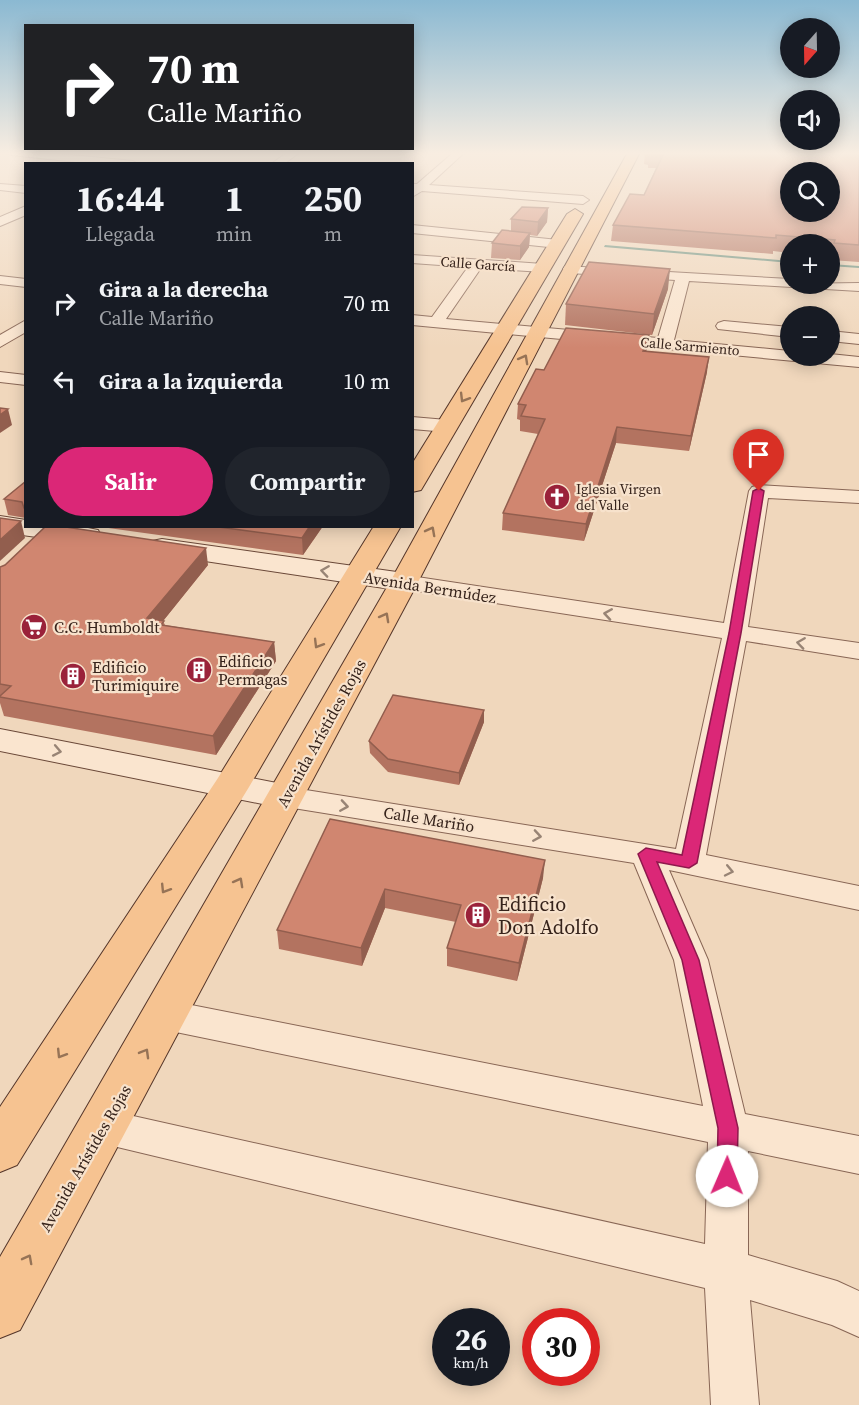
<!DOCTYPE html>
<html lang="es">
<meta charset="utf-8">
<style>
body{margin:0;font-family:"Source Serif 4",serif;background:#20242c;color:#f1f3f6;height:100vh;display:flex;flex-direction:column;font-size:22px;white-space:nowrap}
*{box-sizing:border-box;margin:0}
p{font-size:20px;color:#9ea1a6}
.icon{flex:none;width:33px;height:33px;fill:none;stroke:currentColor;stroke-width:2;stroke-linecap:round;stroke-linejoin:round}
.map{position:relative;flex:1;overflow:hidden}
.drawer{position:absolute;left:24px;top:162px;width:390px;height:366px;display:flex;flex-direction:column;background:#171b24;border-radius:0px;box-shadow:0 3px 15px #0003}
.drawer>*{flex:none}
.hud{position:absolute;left:24px;top:24px;width:390px;height:126px;border-radius:0px;box-shadow:0 3px 15px #0003;background:#202124;color:#fff;overflow:hidden}
.needle{width:39px;rotate:200deg}
.fabs{position:absolute;left:780px;top:18px;display:grid;gap:12px}
.fabs a{display:grid;place-items:center;width:60px;height:60px;border-radius:50%;background:#171b24;box-shadow:0 3px 15px #0003;font-size:30px}
.speed{position:absolute;left:432px;top:1308px;display:flex;gap:12px;font-size:30px;font-weight:700;text-align:center}
.speed>*{display:grid;place-content:center;width:78px;height:78px;border-radius:50%;background:#171b24;box-shadow:0 3px 15px #0003;line-height:1}
.speed small{font-size:15px;font-weight:400}
.speed .limit{border:9px solid #d22;background:#fff;color:#111}
.pin{position:absolute;display:grid;place-items:center;width:51px;height:51px;color:#fff;margin:-62px -26px;border-radius:50% 50% 50% 0;rotate:-45deg;box-shadow:0 0 6px #0007}
.pin .icon{rotate:45deg}
.me{position:absolute;width:66px;margin:-33px;rotate:1deg;stroke-linejoin:round;filter:drop-shadow(0 0 4px #0008)}
.turn{display:flex;align-items:center;gap:21px;height:126px;padding:0 24px;font-size:27px}
.turn .icon{width:78px;height:78px;stroke-width:2.5}
.turn b{display:block;font-size:42px;line-height:51px}
.eta{display:flex;justify-content:space-evenly;align-items:center;height:102px;text-align:center}
.eta b{font-size:36px;font-weight:700;line-height:42px}
.action{display:flex;gap:12px;margin-top:auto;padding:12px 24px}
.action a{flex:1;height:69px;border-radius:36px;background:#db2777;color:#fff;font-size:24px;font-weight:700;line-height:69px;text-align:center}
.action a+a{background:#20242c;color:#f1f3f6}
ul{padding:0;list-style:none}
li{display:flex;align-items:center;gap:18px;height:78px;padding:0 24px}
li div{flex:1}
li b{display:block;font-size:22px}
li em{font-style:normal}
.map>svg:first-child{display:block}
</style>
<div class="map">
<svg width="859" height="1405" viewBox="0 0 859 1405">
<rect width="100%" height="100%" fill="#f0d7bc"/>
<g fill="none" stroke-linecap="round" stroke-linejoin="round">
<g fill="#688e7d" fill-rule="evenodd">
<path d="M605,245L790,261V263L604,247Z"/>
<path d="M830,264L859,266V268L830,266Z"/>
</g>
<defs>
<g id="street">
<path d="M6,152H40L133,161L138,164H95L11,155Z"/>
<path d="M288,152H300L284,164H271Z"/>
<path d="M454,152H465L429,185L583,196L589,200L583,204L422,191L412,197V184H417Z"/>
<path d="M0,184L26,186V193L0,190Z"/>
<path d="M26,206V215L0,226V217Z"/>
<path d="M412,225L558,240L565,244L558,248L412,233Z"/>
<path d="M412,255L543,264L550,268L543,272L481,268L446,319L658,338L675,280L570,273L563,269L565,266L790,279V284L859,283V291L689,281L674,340L790,351V356L830,354L859,357V367L412,325V315L432,317L468,267L412,263Z"/>
<path d="M0,276L26,279V287L0,284Z"/>
<path d="M26,320V332L0,347V335Z"/>
<path d="M724,321L790,327V337L718,329L716,326L718,323Z"/>
<path d="M830,331L859,334V344L830,341Z"/>
<path d="M0,372L26,375V385L0,382Z"/>
<path d="M412,417L447,420L456,426L447,432L412,429Z"/>
<path d="M759,485L859,491V503L768,498L748,627L859,643V659L746,641L706,855L859,886V910L669,870L708,960L745,1114L859,1136V1174L748,1151V1255L837,1281L859,1291V1337L832,1325L750,1300L759,1405H711L705,1288L88,1140L82,1127L88,1114L102,1109L705,1244L708,1142L166,1030L153,1026L148,1015L153,1004L166,1000L703,1106L674,960L634,863L287,807L276,804L272,797L276,790L287,787L676,849L722,638L404,589L396,587L392,582L396,577L404,575L724,623L749,491L752,487Z"/>
</g>
<g id="secondary">
<path d="M0,516L26,520V526L88,528L98,530L101,536L98,542L88,544L0,532Z"/>
<path d="M162,539L404,573L414,576L418,582L414,588L404,591L152,553L148,547L152,541Z"/>
<path d="M0,729L287,785L300,788L305,797L300,806L287,809L0,751Z"/>
</g>
<g id="primary">
<path d="M628,152H640L418,582L20,1330L0,1338V1257L390,582Z"/>
<path d="M575,209L583,214L424,485L421,490L412,492V464L567,214Z"/>
<path d="M374,526H401L249,787L17,1165L0,1172V1107L218,778Z"/>
</g>
</defs>
<use href="#street" stroke="#865" stroke-width="2"/>
<use href="#secondary" stroke="#6a4838" stroke-width="2"/>
<use href="#primary" stroke="#55362a" stroke-width="2"/>
<use href="#street" fill="#fae5cf" fill-rule="evenodd"/>
<use href="#secondary" fill="#fae5cf" fill-rule="evenodd"/>
<use href="#primary" fill="#f6c391" fill-rule="evenodd"/>
</g>
<g fill="#b37360">
<path d="M645,152H859V262L831,260V256H830V244H790V253L773,251V254L611,241L613,225L644,195L656,168H648V165L644,164Z"/>
<path d="M548,208L547,222L537,236L530,235L529,247L520,260L491,258L492,243L511,231V219Z"/>
<path d="M668,289L652,335L565,325L566,304Z"/>
<path d="M649,335L646,351L707,372L689,451L616,443L584,541L502,530L503,513L538,434L520,431V420L517,419L518,404L544,370Z"/>
<path d="M26,481V518L8,515L4,499Z"/>
<path d="M94,526H323L303,555Z"/>
<path d="M208,565L163,621L165,625L274,642L276,661L216,755L4,716L0,703V567Z"/>
<path d="M484,710V722L459,785L388,772L370,753L369,741Z"/>
<path d="M330,819L543,878L517,981L447,966V948L456,922L385,908L362,966L279,949L277,930Z"/>
</g>
<g fill="#925e4e">
<path d="M548,208L547,222L537,236L538,222Z"/>
<path d="M530,233L529,247L520,260V246Z"/>
<path d="M670,269L668,289L652,335L654,314Z"/>
<path d="M649,335L647,349L641,365L643,351Z"/>
<path d="M709,357L707,372L689,451L691,436Z"/>
<path d="M8,409L12,425L0,433V415Z"/>
<path d="M617,427L616,443L584,541L586,524Z"/>
<path d="M21,521L25,538L0,561V540Z"/>
<path d="M310,526H323L303,555L302,538Z"/>
<path d="M206,548L208,565L151,636L147,618Z"/>
<path d="M274,642L276,661L216,755L213,736Z"/>
<path d="M484,710V722L459,785V773Z"/>
<path d="M545,860L543,878L517,981L519,963Z"/>
<path d="M385,889V908L362,966L361,948Z"/>
</g>
<g fill="#d08670" stroke="#925e4e" stroke-width="1.5" fill-rule="evenodd">
<path d="M651,152H859V245L834,243L835,240L776,235V238L613,225L630,194L644,195L663,155L650,154ZM790,172H830V212H790Z"/>
<path d="M522,207L548,208L538,222L511,219Z"/>
<path d="M502,230L530,233L520,246L492,243Z"/>
<path d="M589,262L670,269L654,314L566,304Z"/>
<path d="M566,328L649,335L643,351L709,357L691,436L617,427L586,524L503,513L545,419L521,416L526,405L518,404L536,369L544,370Z"/>
<path d="M0,408L8,409L0,415Z"/>
<path d="M26,481V508H24L22,502L4,499Z"/>
<path d="M0,518L21,521L0,540Z"/>
<path d="M46,526H59L206,548L147,618L164,621L161,625L274,642L213,736L0,697V696L11,686L0,684V567L5,565Z"/>
<path d="M211,526H310L302,538Z"/>
<path d="M393,695L484,710L459,773L388,759L369,741Z"/>
<path d="M330,819L545,860L519,963L447,948L461,905L385,889L361,948L277,930Z"/>
</g>
<defs><path id="oneway-chevron" d="M-2-3.5L2.5 0L-2 3.5" fill="none" stroke-width="1.6" stroke-linecap="round" stroke-linejoin="round" transform="scale(1.5)"/></defs>
<g stroke="#967356">
<use href="#oneway-chevron" transform="translate(524 359) rotate(-61)"/>
<use href="#oneway-chevron" transform="translate(464 398) rotate(121)"/>
<use href="#oneway-chevron" transform="translate(431 531) rotate(-62)"/>
<use href="#oneway-chevron" transform="translate(385 617) rotate(-61)"/>
<use href="#oneway-chevron" transform="translate(318 644) rotate(121)"/>
<use href="#oneway-chevron" transform="translate(239 882) rotate(-61)"/>
<use href="#oneway-chevron" transform="translate(165 889) rotate(122)"/>
<use href="#oneway-chevron" transform="translate(145 1053) rotate(-60)"/>
<use href="#oneway-chevron" transform="translate(61 1054) rotate(122)"/>
<use href="#oneway-chevron" transform="translate(28 1259) rotate(-62)"/>
</g>
<g stroke="#988475">
<use href="#oneway-chevron" transform="translate(325 571) rotate(-172)"/>
<use href="#oneway-chevron" transform="translate(608 614) rotate(-171)"/>
<use href="#oneway-chevron" transform="translate(801 643) rotate(-172)"/>
<use href="#oneway-chevron" transform="translate(57 751) rotate(11)"/>
<use href="#oneway-chevron" transform="translate(344 806) rotate(9)"/>
<use href="#oneway-chevron" transform="translate(537 836) rotate(9)"/>
<use href="#oneway-chevron" transform="translate(729 871) rotate(12)"/>
</g>
<linearGradient id="sky" x2="0" y2="1"><stop stop-color="#8bb9d2"/><stop offset="0.44" stop-color="#f8ede1"/><stop offset="1" stop-color="#f8ede1" stop-opacity="0"/></linearGradient>
<rect width="859" height="348" fill="url(#sky)"/>
<path fill="#db2777" stroke="#8e194d" stroke-width="1.5" d="M759,488L764,491L741,633L697,863L689,868L657,862L699,960L738,1128L737,1176L734,1182L727,1185L720,1182L717,1176L718,1128L682,960L638,854L646,848L682,855L729,633L753,491Z"/>
<defs>
<symbol id="church-disc" viewBox="-11 -11 22 22"><circle r="9.5" fill="#9a223a" stroke="#f7e2cc"/><path d="M-1.2-6h2.4v3.5h3.3v2.4h-3.3V6h-2.4V-.1h-3.3v-2.4h3.3Z" fill="#fff"/></symbol>
<symbol id="supermarket-disc" viewBox="-11 -11 22 22"><circle r="9.5" fill="#9a223a" stroke="#f7e2cc"/><path d="M-6-5.5h2.5l.6 2H6L4.5 2H-2.5L-4.4-4H-6ZM-1.5 3.2a1.3 1.3 0 1 0 .1 0ZM3 3.2a1.3 1.3 0 1 0 .1 0Z" fill="#fff"/></symbol>
<symbol id="building-disc" viewBox="-11 -11 22 22"><circle r="9.5" fill="#9a223a" stroke="#f7e2cc"/><path d="M-4-6H4V6H1V3H-1V6H-4ZM-2.5-4.3h1.7v1.8h-1.7ZM.8-4.3h1.7v1.8H.8ZM-2.5-1h1.7V.8h-1.7ZM.8-1h1.7V.8H.8Z" fill="#fff"/></symbol>
</defs>
<g fill-rule="evenodd">
<use href="#church-disc" x="542" y="482" width="30" height="30"/>
<use href="#supermarket-disc" x="19" y="612" width="30" height="30"/>
<use href="#building-disc" x="184" y="655" width="30" height="30"/>
<use href="#building-disc" x="58" y="661" width="30" height="30"/>
<use href="#building-disc" x="463" y="900" width="30" height="30"/>
</g>
<g text-anchor="middle" dominant-baseline="central" stroke-width="4.5" stroke-linejoin="round" paint-order="stroke">
<g font-size="14" fill="#36231b" stroke="#f7e2cc">
<text transform="translate(478 264) rotate(4)">Calle García</text>
<text transform="translate(690 346) rotate(5)">Calle Sarmiento</text>
</g>
<g font-size="14" fill="#36231b" stroke="#f7e2cc" text-anchor="start">
<text x="576" y="489">Iglesia Virgen<tspan x="576" dy="16">del Valle</tspan></text>
</g>
<g font-size="16" fill="#36231b" stroke="#f7e2cc">
<text transform="translate(430 587) rotate(9)">Avenida Bermúdez</text>
<text transform="translate(321 733) rotate(-61)">Avenida Arístides Rojas</text>
<text transform="translate(429 819) rotate(9)">Calle Mariño</text>
<text transform="translate(85 1158) rotate(-60)">Avenida Arístides Rojas</text>
</g>
<g font-size="16" fill="#36231b" stroke="#f7e2cc" text-anchor="start">
<text x="54" y="627">C.C. Humboldt</text>
<text x="218" y="661">Edificio<tspan x="218" dy="18">Permagas</tspan></text>
<text x="92" y="667">Edificio<tspan x="92" dy="18">Turimiquire</tspan></text>
</g>
<g font-size="20" fill="#36231b" stroke="#f7e2cc" text-anchor="start">
<text x="498" y="904">Edificio<tspan x="498" dy="23">Don Adolfo</tspan></text>
</g>
</g>
</svg>
<div class="fabs">
<a><svg class="needle" viewBox="-14 -14 28 28"><path d="M0-13l5 13h-10z" fill="#e53935"/><path d="M0 13l5-13h-10z" fill="#9ea1a6"/></svg></a>
<a><svg class="icon" aria-label="sound" viewBox="0 0 24 24"><path d="M4 9h4l5-4v14l-5-4H4zM17 9q2 3 0 6"/></svg></a>
<a><svg class="icon" aria-label="search" viewBox="0 0 24 24"><circle cx="10" cy="10" r="6"/><path d="M15 15l6 6"/></svg></a>
<a>+</a>
<a>−</a>
</div>
<div class="speed"><div>26<small>km/h</small></div><div class="limit">30</div></div>
<div class="pin" style="left:759px;top:491px;background:#d93025"><svg class="icon" aria-label="arrive" viewBox="0 0 24 24"><path d="M6 21V4h12l-3 4 3 4H6"/></svg></div>
<svg class="me" style="left:727px;top:1176px" viewBox="-20 -20 40 40"><circle r="19" fill="#fff"/><path d="M0-13L10 11 0 6-10 11z" fill="#db2777"/></svg>
<div class="hud">
<div class="turn"><svg class="icon" aria-label="right" viewBox="0 0 24 24"><path d="M7 20v-9h11M14 6l5 5-5 5"/></svg><div><b>70 m</b>Calle Mariño</div></div>
</div>
<section class="drawer">
<div class="eta">
<div><b>16:44</b><p>Llegada</p></div>
<div><b>1</b><p>min</p></div>
<div><b>250</b><p>m</p></div>
</div>
<ul>
<li><svg class="icon" aria-label="right" viewBox="0 0 24 24"><path d="M7 20v-9h11M14 6l5 5-5 5"/></svg><div><b>Gira a la derecha</b><p>Calle Mariño</p></div><em>70 m</em></li>
<li><svg class="icon" aria-label="left" viewBox="0 0 24 24"><path d="M17 20v-9H6M10 6l-5 5 5 5"/></svg><div><b>Gira a la izquierda</b></div><em>10 m</em></li>
</ul>
<div class="action"><a>Salir</a><a>Compartir</a></div>
</section>
</div>
